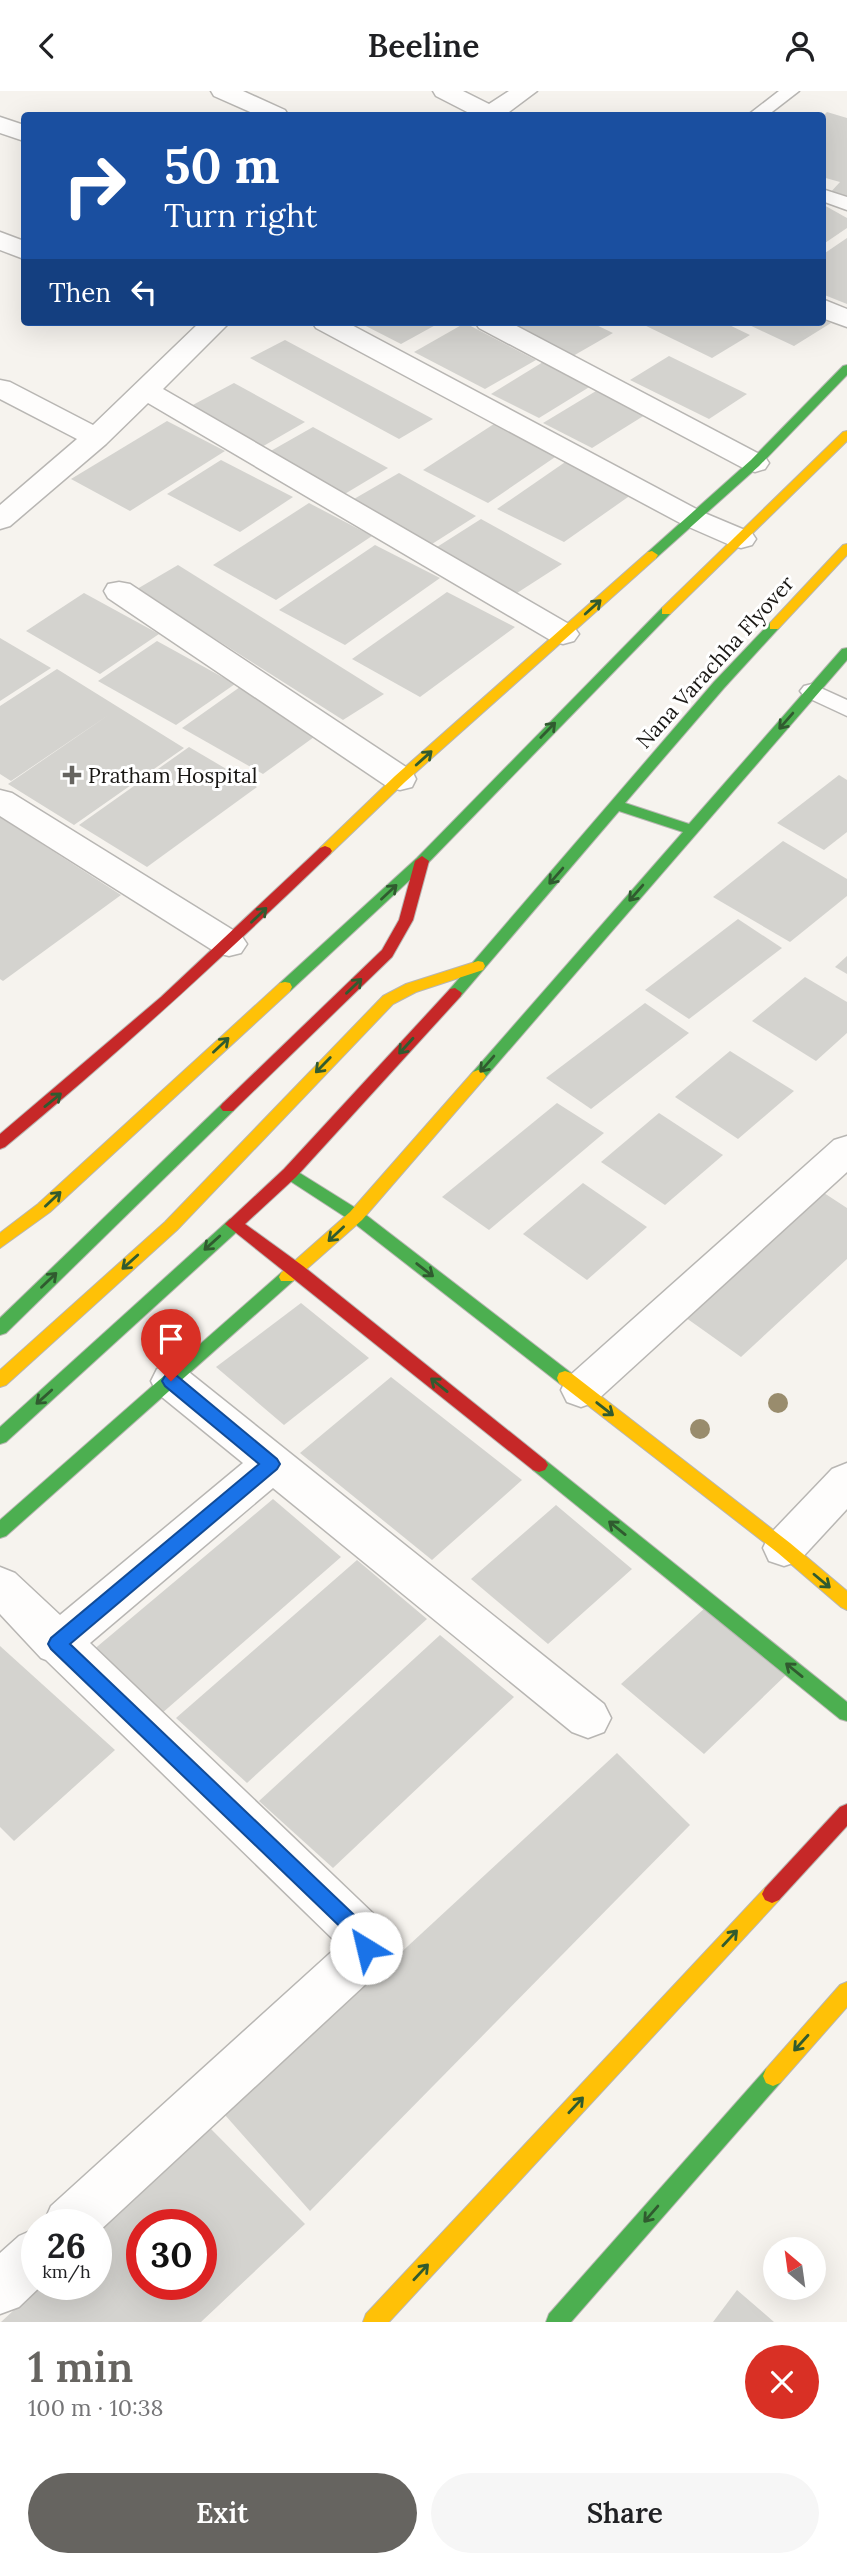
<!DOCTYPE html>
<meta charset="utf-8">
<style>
body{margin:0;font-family:Lora,serif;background:#f6f6f6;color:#202124;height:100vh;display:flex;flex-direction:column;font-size:26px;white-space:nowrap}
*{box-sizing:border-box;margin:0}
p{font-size:23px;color:#757577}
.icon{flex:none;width:38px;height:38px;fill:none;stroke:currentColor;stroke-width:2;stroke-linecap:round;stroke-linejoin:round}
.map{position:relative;height:2231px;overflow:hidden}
.sheet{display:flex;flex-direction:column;background:#fff;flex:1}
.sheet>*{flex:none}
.guide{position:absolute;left:21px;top:21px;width:805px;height:214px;border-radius:7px;box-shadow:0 7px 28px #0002;background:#1a4fa0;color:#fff;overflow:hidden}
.needle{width:46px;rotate:331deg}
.buttons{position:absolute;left:763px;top:2146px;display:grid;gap:14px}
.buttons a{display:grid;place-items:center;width:63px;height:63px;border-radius:50%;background:#fff;box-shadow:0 7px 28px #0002;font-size:35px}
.speed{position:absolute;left:21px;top:2118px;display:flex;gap:14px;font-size:35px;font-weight:700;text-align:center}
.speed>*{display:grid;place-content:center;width:91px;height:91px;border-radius:50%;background:#fff;box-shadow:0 7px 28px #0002;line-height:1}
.speed small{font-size:18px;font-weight:400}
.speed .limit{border:10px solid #d22;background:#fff;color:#111}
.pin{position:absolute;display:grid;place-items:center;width:60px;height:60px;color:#fff;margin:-72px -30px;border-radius:50% 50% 50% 0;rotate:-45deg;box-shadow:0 0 7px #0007}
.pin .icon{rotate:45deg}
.me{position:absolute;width:77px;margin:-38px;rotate:324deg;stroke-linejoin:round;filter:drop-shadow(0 0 5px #0008)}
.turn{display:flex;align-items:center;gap:24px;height:147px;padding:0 28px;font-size:32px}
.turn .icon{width:91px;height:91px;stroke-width:2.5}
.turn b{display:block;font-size:49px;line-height:60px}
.then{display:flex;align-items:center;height:66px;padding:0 28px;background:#0003;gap:14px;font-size:26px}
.round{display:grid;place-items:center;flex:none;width:74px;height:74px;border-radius:37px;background:#f6f6f6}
.overview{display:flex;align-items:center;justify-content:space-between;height:119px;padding:0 28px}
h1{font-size:42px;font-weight:600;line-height:52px;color:#666460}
.action{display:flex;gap:14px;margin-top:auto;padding:14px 28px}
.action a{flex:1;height:80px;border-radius:42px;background:#666460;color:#fff;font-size:28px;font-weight:600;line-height:80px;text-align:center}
.action a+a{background:#f6f6f6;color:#202124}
header{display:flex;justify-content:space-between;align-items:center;height:91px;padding:0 28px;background:#fff;font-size:32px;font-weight:600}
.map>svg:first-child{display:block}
</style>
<header><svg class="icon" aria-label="back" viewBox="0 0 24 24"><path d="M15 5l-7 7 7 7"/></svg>Beeline<svg class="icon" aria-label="person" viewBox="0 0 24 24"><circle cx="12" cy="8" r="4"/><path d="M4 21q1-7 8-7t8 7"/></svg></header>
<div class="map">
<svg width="847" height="2231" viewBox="0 0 847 2231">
<rect width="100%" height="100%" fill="#f6f3ee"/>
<g fill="#d4d3cf" fill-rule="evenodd">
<path d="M827,21L847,27V107L829,103L840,91L822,86V26Z"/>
<path d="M822,113L847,127V137L822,154Z"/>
<path d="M847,147V213L822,203V164Z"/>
<path d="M822,229L831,232L794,255L743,231H822Z"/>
<path d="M358,231H441L401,253Z"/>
<path d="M506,231H590L613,242L573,265Z"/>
<path d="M638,231H723L750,244L712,267Z"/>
<path d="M465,232L536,269L485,298L414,261Z"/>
<path d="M285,249L433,328L399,348L250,267Z"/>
<path d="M669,265L747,303L709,328L630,289Z"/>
<path d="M543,271L591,295L539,327L491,303Z"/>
<path d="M234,292L305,331L260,357L189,316Z"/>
<path d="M596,300L645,324L592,357L543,332Z"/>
<path d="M167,330L225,360L130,420L71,388Z"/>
<path d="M497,331L561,362L488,412L423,379Z"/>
<path d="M313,336L388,377L343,404L269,361Z"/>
<path d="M571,367L638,399L564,451L497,418Z"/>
<path d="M221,369L293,406L240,441L167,403Z"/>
<path d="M399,382L476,425L432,453L354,408Z"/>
<path d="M309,412L372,445L276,509L213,474Z"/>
<path d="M481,428L562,473L517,502L437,456Z"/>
<path d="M375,454L440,487L345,554L279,519Z"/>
<path d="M178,474L384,603L343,629L137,498Z"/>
<path d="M447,501L515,536L420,606L352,568Z"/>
<path d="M84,502L159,543L100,583L26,540Z"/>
<path d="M0,547L51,577L0,610Z"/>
<path d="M157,550L235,593L176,634L98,590Z"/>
<path d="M57,578L184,657L74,734L8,693L110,623L11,690L0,683V615Z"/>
<path d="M240,596L321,641L263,683L182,637Z"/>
<path d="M189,656L257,696L147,776L79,734Z"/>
<path d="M839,684L847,689V741L824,759L777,732Z"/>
<path d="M0,726L121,804L3,890L0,888Z"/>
<path d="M783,750L847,788V805L790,851L713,806Z"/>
<path d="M738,828L782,857L689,928L645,899Z"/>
<path d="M847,865V883L835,876Z"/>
<path d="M805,886L847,911V942L816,970L752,930Z"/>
<path d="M645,912L689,942L591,1018L546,987Z"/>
<path d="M730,960L794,1000L738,1048L675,1006Z"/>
<path d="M557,1012L604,1042L489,1139L442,1106Z"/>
<path d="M659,1022L723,1064L665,1114L601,1071Z"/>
<path d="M583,1092L647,1136L587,1189L523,1143Z"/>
<path d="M821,1100L847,1117V1168L741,1266L682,1224Z"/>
<path d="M301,1212L369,1267L284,1334L216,1276Z"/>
<path d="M391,1286L522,1389L432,1469L300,1362Z"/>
<path d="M273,1408L341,1466L161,1623L92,1560Z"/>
<path d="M556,1414L632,1478L548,1553L471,1488Z"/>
<path d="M357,1469L427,1528L247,1692L176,1627Z"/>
<path d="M706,1516L788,1582L704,1663L621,1593Z"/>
<path d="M440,1544L514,1606L333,1777L259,1710Z"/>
<path d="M0,1555L115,1659L14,1750L0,1736Z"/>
<path d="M617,1662L690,1734L310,2120L225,2024Z"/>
<path d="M211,2038L305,2133L201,2231H1L42,2193H96V2143ZM142,2133H201V2193H142Z"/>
<path d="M737,2199L774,2231H713Z"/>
</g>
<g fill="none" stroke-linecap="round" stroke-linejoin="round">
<defs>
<g id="lane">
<path d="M779,0H799L768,24H748Z"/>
<path d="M822,98L847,106V119L822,110Z"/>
<path d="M812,593L847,609V625L804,605L800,600L804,595Z"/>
</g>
<g id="street">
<path d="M211,0H243L285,19L288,24H257L214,5Z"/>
<path d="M433,0H463L489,13L509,0H537L505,24H473L436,5Z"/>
<path d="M0,26L24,34V50L0,42Z"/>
<path d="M0,141L24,150V168L0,159Z"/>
<path d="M822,208L847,218V236L822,227Z"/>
<path d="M200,231H230L163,298L574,536L579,543L574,550L563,553L552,550L148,312L106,353L10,435L0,438V414L77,348L0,308V289L10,291L93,334Z"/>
<path d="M312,231H346L702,421L752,442L756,448L752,454L741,457L730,454L682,433L316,237Z"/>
<path d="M475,231H509L765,366L769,372L765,378L755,381L745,378L479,237Z"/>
<path d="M119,491L130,493L412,680L416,688L412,696L400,699L388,696L108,507L104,500L108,493Z"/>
<path d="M0,699L12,702L241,844L247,853L241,862L229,865L217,862L0,725Z"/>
<path d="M847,1045V1081L595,1311L581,1316L567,1311L561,1299L567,1287L834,1049Z"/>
<path d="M171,1273L185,1278L604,1613L611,1627L604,1641L588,1647L572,1641L273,1397L90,1552L380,1829L390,1857L381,1879L96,2143V2133H43L51,2115L339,1854L46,1569L41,1567L0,1523V1476L15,1482L60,1524L243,1372L157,1302L151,1290L157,1278Z"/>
<path d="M847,1372V1418L799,1470L784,1475L769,1470L763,1457L769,1444L832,1378Z"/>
<path d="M37,2137V2193H43L19,2216L0,2223V2162L19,2145Z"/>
</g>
<g id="fast">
<path d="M847,274V284L759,375L656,467H648V461L751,369L843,275Z"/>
<path d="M666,516L670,517V523L427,773L290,900H280L278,896L280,892L417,767L662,517Z"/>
<path d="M774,531L780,535L778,538L724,597L625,712L689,733L842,558L847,557V569L483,989H473L470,985L473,981L683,741L619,720L460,906H450L448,902L450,898L714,591L770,532Z"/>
<path d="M228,1010L233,1012L236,1016L233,1020L6,1242L0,1244V1227L223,1012Z"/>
<path d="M290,1076L362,1121L571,1282L573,1287L571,1292L565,1294L559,1292L350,1129L284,1086L282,1082Z"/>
<path d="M236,1126L242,1128L244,1132L242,1136L6,1351L0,1353V1336L230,1128Z"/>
<path d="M287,1180L293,1182L295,1186L293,1190L6,1445L0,1447V1429L281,1182Z"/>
<path d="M539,1367L545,1369L847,1611V1630L840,1628L533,1379L530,1374L533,1369Z"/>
<path d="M773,1975L780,1978L783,1985L780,1992L571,2231H546L549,2223L766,1978Z"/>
</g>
<g id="slow">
<path d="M847,340V350L670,523H662V517L843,341Z"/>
<path d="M847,453V464L778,538H770V532L843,454Z"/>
<path d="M652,460L658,464L656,467L405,691L330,763H320L318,760L320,757L395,685L648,461Z"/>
<path d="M478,870L483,871L485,875L483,879L416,901L393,913L177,1139L6,1294L0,1296V1279L165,1131L383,905L406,893Z"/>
<path d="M285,891L290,892L292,896L290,900L50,1121L0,1157V1142L38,1113L280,892Z"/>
<path d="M478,979L483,981L486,985L483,989L362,1129L293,1190H281L279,1186L281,1182L350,1121L473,981Z"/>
<path d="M565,1280L571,1282L790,1452L847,1500V1519L841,1516L778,1462L559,1292L557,1287L559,1282Z"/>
<path d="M772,1794L779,1797L782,1803L779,1809L389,2231H363L366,2223L765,1797Z"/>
<path d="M847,1891V1916L780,1992L773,1995L766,1992L763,1985L766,1978L840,1894Z"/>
</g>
<g id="jam">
<path d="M325,755L330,757L332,760L330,763C225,864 118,963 5,1056L0,1058V1043L161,906L320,757Z"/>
<path d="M422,765L429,770L413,829L392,866L233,1020H223L220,1016L223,1012L382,859L399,829L415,770Z"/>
<path d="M455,897L462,902L460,906L296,1086L245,1133L303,1175L545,1369L548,1374L545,1379L539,1381L533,1379L225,1133L284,1078L450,898Z"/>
<path d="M847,1713V1735L779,1809L772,1812L765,1809L762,1803L765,1797L840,1716Z"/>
</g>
</defs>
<use href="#lane" stroke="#b8b6b3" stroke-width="3"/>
<use href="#street" stroke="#b8b6b3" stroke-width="3"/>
<use href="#fast" stroke="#b8b6b3" stroke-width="2"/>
<use href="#slow" stroke="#b8b6b3" stroke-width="2"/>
<use href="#jam" stroke="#b8b6b3" stroke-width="2"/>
<use href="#lane" fill="#fefdfc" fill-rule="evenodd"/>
<use href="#street" fill="#fefdfc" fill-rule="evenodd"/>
<use href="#fast" fill="#4caf50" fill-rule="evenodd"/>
<use href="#slow" fill="#ffc107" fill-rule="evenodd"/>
<use href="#jam" fill="#c62828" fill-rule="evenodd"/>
</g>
<g fill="#998c6d">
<circle cx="778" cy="1312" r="10"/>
<circle cx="700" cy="1338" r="10"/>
</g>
<defs><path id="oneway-shaft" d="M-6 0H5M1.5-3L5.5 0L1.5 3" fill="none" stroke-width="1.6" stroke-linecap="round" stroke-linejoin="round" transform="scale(1.75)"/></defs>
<g stroke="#305b2f">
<use href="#oneway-shaft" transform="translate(593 516) rotate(-42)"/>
<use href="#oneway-shaft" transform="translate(786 630) rotate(131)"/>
<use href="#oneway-shaft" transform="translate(548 639) rotate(-46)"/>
<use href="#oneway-shaft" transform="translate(424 667) rotate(-42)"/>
<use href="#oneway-shaft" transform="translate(556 785) rotate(131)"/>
<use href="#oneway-shaft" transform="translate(389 801) rotate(-43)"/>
<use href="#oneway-shaft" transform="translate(636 802) rotate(131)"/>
<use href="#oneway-shaft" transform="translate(259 824) rotate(-44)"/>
<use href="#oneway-shaft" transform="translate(354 895) rotate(-44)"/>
<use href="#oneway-shaft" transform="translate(221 954) rotate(-43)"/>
<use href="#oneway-shaft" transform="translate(406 955) rotate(132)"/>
<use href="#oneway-shaft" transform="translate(487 973) rotate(131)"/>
<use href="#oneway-shaft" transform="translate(323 974) rotate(134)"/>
<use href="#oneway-shaft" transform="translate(53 1009) rotate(-39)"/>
<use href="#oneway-shaft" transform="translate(53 1108) rotate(-43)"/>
<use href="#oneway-shaft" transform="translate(336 1143) rotate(137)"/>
<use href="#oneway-shaft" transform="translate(212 1152) rotate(138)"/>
<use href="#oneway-shaft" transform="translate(130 1171) rotate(138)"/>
<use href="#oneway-shaft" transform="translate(425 1179) rotate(38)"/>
<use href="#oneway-shaft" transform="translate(49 1189) rotate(-44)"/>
<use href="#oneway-shaft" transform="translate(439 1294) rotate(-141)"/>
<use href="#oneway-shaft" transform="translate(44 1306) rotate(138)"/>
<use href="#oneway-shaft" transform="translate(605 1318) rotate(38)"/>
<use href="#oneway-shaft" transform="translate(617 1437) rotate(-141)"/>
<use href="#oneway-shaft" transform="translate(822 1490) rotate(40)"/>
<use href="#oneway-shaft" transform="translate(794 1579) rotate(-141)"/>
<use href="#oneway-shaft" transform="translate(730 1847) rotate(-47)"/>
<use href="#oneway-shaft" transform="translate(801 1952) rotate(132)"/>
<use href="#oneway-shaft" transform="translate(576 2014) rotate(-47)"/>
<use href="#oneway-shaft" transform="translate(651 2123) rotate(131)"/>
<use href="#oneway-shaft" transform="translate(421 2181) rotate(-47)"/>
</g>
<path fill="#1a73e8" stroke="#114b97" stroke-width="2" d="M171,1283L177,1285L277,1368L280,1373L277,1378L70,1553L370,1839L376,1857L373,1863L366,1866L359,1863L355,1850L51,1558L48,1553L51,1547L259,1373L165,1295L162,1290L165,1285Z"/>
<path fill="#666460" stroke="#fff" stroke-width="2.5" d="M68.5 673.5h7v7h7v7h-7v7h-7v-7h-7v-7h7z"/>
<g text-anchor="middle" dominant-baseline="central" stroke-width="6" stroke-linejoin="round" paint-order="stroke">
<g font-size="21" fill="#191714" stroke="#fff">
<text transform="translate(715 571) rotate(-48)">Nana Varachha Flyover</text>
</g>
<g font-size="21" fill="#191714" stroke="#fff" text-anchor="start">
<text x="88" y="684">Pratham Hospital</text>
</g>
</g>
</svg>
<div class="buttons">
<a><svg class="needle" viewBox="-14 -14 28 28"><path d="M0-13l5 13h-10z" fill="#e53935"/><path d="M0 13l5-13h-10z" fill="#757577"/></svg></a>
</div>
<div class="speed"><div>26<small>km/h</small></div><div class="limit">30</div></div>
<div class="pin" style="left:171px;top:1290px;background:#d93025"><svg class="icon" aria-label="arrive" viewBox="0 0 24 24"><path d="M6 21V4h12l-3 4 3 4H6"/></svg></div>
<svg class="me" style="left:366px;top:1857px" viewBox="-20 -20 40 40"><circle r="19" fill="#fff"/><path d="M0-13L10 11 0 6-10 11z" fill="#1a73e8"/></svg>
<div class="guide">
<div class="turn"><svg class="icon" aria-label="right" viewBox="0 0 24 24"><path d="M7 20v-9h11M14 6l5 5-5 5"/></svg><div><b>50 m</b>Turn right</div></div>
<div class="then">Then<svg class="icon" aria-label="left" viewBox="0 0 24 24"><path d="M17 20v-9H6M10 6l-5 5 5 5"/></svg></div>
</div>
</div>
<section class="sheet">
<div class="overview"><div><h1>1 min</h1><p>100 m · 10:38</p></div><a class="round" style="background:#d93025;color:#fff"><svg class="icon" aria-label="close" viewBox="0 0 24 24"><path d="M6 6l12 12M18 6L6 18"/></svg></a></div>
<div class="action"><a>Exit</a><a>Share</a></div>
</section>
